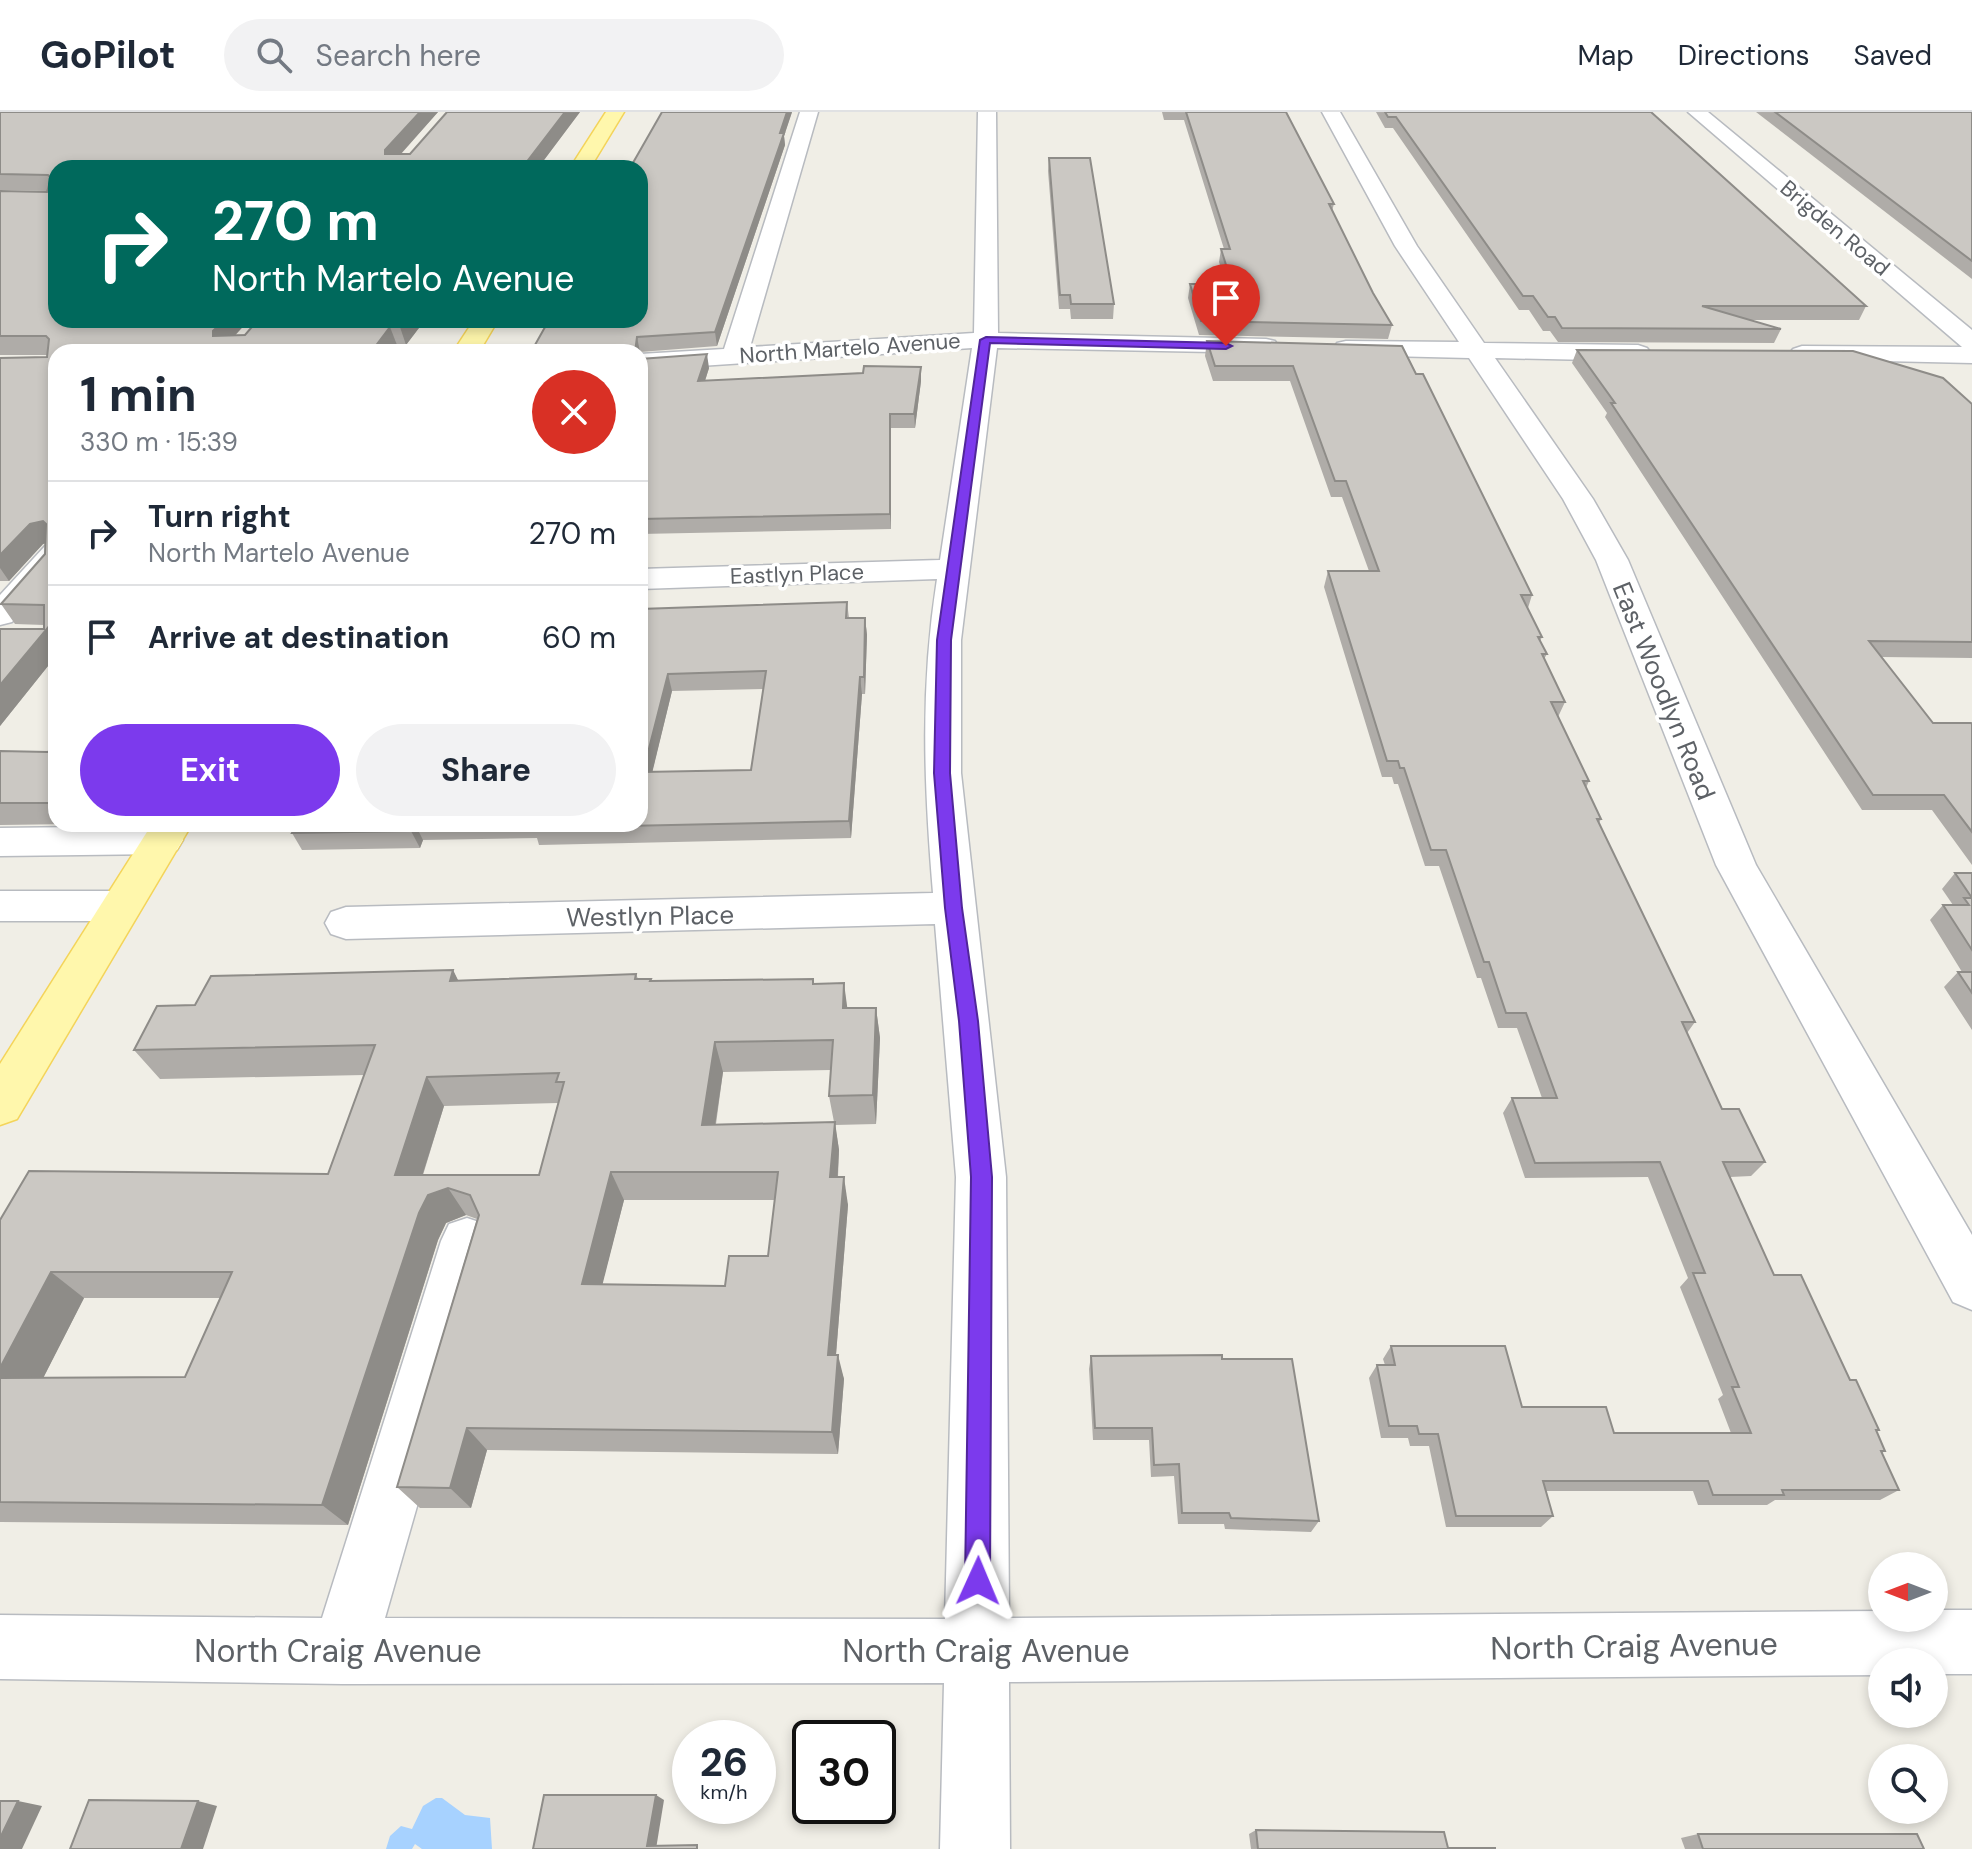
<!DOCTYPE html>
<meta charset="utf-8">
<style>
body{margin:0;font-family:"DM Sans",sans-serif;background:#f2f2f3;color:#1f2937;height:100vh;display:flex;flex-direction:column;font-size:30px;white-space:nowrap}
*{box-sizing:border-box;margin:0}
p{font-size:26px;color:#747a83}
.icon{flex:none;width:44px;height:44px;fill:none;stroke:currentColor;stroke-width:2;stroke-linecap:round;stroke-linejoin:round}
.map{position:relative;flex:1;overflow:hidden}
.details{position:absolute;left:48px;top:232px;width:600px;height:488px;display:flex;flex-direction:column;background:#fff;border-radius:24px;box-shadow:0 4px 12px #0003}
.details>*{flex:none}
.hud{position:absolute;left:48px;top:48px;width:600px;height:168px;border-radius:24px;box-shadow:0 4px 12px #0003;background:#00695c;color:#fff;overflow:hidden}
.needle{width:52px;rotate:270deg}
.buttons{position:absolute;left:1868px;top:1440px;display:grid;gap:16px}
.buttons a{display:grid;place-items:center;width:80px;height:80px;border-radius:50%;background:#fff;box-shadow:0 4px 12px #0003;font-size:40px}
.speed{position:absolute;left:672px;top:1608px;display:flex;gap:16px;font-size:40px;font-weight:700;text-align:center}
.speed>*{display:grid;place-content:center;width:104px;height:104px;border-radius:50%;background:#fff;box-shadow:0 4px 12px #0003;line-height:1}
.speed small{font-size:20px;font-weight:400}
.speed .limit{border:4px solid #111;border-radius:12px;background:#fff;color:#111}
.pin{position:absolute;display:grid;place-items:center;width:68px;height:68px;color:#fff;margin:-82px -34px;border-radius:50% 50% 50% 0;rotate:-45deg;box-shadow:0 0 8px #0007}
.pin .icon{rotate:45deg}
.me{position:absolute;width:88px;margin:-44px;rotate:1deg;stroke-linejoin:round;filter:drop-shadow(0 0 6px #0008)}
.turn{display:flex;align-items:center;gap:28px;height:168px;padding:0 32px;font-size:36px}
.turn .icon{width:104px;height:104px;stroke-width:2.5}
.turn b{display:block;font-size:56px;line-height:68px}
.round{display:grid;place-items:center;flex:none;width:84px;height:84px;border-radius:42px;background:#f2f2f3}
.headline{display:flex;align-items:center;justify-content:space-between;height:136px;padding:0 32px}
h1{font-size:48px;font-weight:700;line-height:60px}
.cta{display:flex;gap:16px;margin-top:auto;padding:16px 32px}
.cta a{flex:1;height:92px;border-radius:48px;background:#7c3aed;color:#fff;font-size:32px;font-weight:700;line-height:92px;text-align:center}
.cta a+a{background:#f2f2f3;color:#1f2937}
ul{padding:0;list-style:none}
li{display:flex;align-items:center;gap:24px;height:104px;padding:0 32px;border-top:2px solid #e0e1e3}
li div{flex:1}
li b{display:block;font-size:30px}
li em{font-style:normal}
header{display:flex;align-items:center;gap:48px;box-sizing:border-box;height:112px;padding:0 40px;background:#fff;border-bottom:2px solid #e0e1e3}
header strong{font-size:38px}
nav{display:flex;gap:44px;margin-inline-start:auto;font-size:28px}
.search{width:560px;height:72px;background:#f2f2f3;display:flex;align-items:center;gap:20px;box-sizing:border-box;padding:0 28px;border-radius:44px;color:#747a83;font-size:30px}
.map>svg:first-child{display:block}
</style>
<header>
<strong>GoPilot</strong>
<div class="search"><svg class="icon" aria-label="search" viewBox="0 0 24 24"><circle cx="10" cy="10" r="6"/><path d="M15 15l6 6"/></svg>Search here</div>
<nav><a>Map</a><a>Directions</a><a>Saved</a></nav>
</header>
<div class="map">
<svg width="1972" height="1737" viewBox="0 0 1972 1737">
<rect width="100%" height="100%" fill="#f0eee6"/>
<path fill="#a7d2ff" d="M436,1686H442L465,1703L490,1706L492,1737H422L415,1732L412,1737H386L390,1724L401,1714L412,1717L423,1694Z"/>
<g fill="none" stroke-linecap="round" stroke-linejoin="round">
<defs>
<g id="minor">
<path d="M800,0H818L750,235L974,221L978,0H996L998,221L1266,227L1275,229L1278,234L1275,239L1266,241L997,236L961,528V661L1006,1065L1009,1506L1882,1499V1506H1934V1498H1972V1562H1934V1550H1882V1563L1009,1570L1010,1737H940L944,1571L343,1572L0,1567V1503L322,1506L441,1129L449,1112L467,1106L485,1112L493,1129L385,1506L945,1507L956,1065L935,812L346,827L331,822L325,811L331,800L346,795L933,781C924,672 920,576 937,467L640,477V457L940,448L972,236L640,258V242L724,237Z"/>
<path d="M1322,0H1340L1417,134L1484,231L1638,233L1647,236L1651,241L1647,246L1638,249L1495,246L1593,387L1628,448L1756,753L1972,1123V1198L1953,1190L1716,753L1596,448L1563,387L1469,246L1346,243L1337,241L1334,236L1337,231L1346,229L1459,230L1395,134Z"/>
<path d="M1688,0H1708L1972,218V251L1793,247L1789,242L1793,237L1802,234L1962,235Z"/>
<path d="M56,432V460L12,510L0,513V483L45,434Z"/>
<path d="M163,714L177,718L183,728L177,738L163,742L0,744V716Z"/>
<path d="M0,779H121L136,783L142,794L136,805L121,809H0Z"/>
</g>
<g id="major">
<path d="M606,0H624L590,56H570Z"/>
<path d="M474,208H498L479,240H453Z"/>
<path d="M152,712H192L17,1007L0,1013V952Z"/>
</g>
</defs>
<use href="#minor" stroke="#b8bbc0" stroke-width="3"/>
<use href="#major" stroke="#f4d45a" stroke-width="3"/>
<use href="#minor" fill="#fff" fill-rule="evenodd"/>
<use href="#major" fill="#fff7ac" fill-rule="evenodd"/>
</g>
<g fill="#afaca8" fill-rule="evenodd">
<path d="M0,0H438L401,42H410L580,0L538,56H56L235,223L425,208L406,233L56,240V544L0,614V517H44V513L15,512L1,492L45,442V431L43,432L9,469H0V246L47,245L48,243H0V79L47,80L48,79L0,78Z"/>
<path d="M662,0H792L784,24L785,33L717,234L640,240H531L640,208Z"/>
<path d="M1162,0H1286L1334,92L1332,99L1373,181L1392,213L1388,227L1199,223L1188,186L1190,172H1226L1219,150L1221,137H1224L1184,8H1164Z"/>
<path d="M1376,0H1651L1866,194L1859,208H1749L1781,217L1774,231L1558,230L1550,219H1543L1529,198H1519L1393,16H1385Z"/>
<path d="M1756,0H1972V167Z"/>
<path d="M1049,46L1114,192L1113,207H1071L1070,197H1059L1048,59Z"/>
<path d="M1207,229L1402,234L1532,483L1528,496L1542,525L1540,529L1547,542L1544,547L1565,590L1558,605L1589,669L1586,676L1601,707L1599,711L1695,910L1687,921L1722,997L1765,1050L1751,1064L1730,1065L1774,1163L1850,1268L1879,1318L1876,1319L1885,1339L1882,1341L1899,1378L1880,1388H1775L1767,1393H1698L1693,1379H1546L1553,1404L1541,1415H1446L1429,1334H1410L1408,1326H1381L1369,1266L1377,1253H1385L1383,1247L1391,1234L1522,1295L1614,1321H1731L1718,1287L1723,1283L1680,1175L1688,1166L1648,1065L1525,1066L1503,1001L1512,986H1542L1517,916H1498L1481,866H1477L1439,754H1425L1398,672H1394L1392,665H1382L1324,475L1328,459H1369L1342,385H1331L1290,269H1213L1205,244Z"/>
<path d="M1577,238L1972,292V546L1881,545L1933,611L1972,612V753L1932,698H1862L1605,305L1607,301L1572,251Z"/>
<path d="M640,247L709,256L705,269L863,261L921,255V269L915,316H891V417L640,422Z"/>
<path d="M847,490L849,506H865L867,523L865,582H862L851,726L539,733L537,726L423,728L420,736L302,738L292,721L297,712H640V497ZM763,577L751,658L652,660L672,579Z"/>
<path d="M56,629V712H74L0,713V639L48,640Z"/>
<path d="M1955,761H1972V918L1944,875L1958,860H1962L1930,808L1943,793H1953L1942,777Z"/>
<path d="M453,858L458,869L636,862L638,867H651L652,869L813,867L814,872L848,896H876L880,926L876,1012L835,1013L839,1038L838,1065L848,1093L836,1243L844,1267L838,1342L487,1338L471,1396H420L397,1375L477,1107L466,1103L446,1111L438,1128L348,1413L0,1410V1108L328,1062L364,963L160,967L134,938L195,893ZM831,958L829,984L834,1010L716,1012L723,960ZM558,991L539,1063H423L444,994ZM624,1088H775L768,1144L725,1174L602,1172ZM84,1186H220L185,1265L43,1266Z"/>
<path d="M1091,1244L1222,1247L1319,1409L1311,1420L1225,1417L1224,1412H1178L1174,1364L1151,1365L1149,1328H1093L1089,1257Z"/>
<path d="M1256,1718L1448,1736L1495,1737H1251L1249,1722Z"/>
<path d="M1698,1722L1924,1737H1685L1681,1726Z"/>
</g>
<g fill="#8e8c88">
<path d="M420,0H438L390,54L385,42V38Z"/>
<path d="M565,0H580L538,56H522Z"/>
<path d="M787,0H792L784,24L785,33L717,234L715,220Z"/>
<path d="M224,208H249L222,238L213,224V219Z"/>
<path d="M405,208H425L406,233L400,215Z"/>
<path d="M390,215L397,233L392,240H371Z"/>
<path d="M637,225L640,240H635Z"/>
<path d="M707,242L709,256L700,284L698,269Z"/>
<path d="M921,255V269L915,316L914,302Z"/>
<path d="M890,302L891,316V417L890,402Z"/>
<path d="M43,409L55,429L43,432L9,469L0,456V443L30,412Z"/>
<path d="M56,506V544L0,614V573Z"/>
<path d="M865,506L867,523L865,582L864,565Z"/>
<path d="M668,562L672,579L648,678L643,660Z"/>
<path d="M860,565L862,582L851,726L849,709Z"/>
<path d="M414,712H415L423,728L420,736L411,719Z"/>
<path d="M453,858L468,888L450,869Z"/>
<path d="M844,871L848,901L843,896Z"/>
<path d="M876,896L880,926L876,1012L873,983Z"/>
<path d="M715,930L723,960L711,1041L702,1013Z"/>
<path d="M427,965L444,994L414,1090L395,1063Z"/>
<path d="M835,1010L839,1038L836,1093L830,1065Z"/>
<path d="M611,1060L624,1088L596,1198L582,1172Z"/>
<path d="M844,1065L848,1093L834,1267L828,1243Z"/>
<path d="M448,1076L466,1103L446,1111L438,1128L348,1413L322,1393L419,1101L428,1083Z"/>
<path d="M51,1160L84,1186L31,1290L0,1270V1256Z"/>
<path d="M838,1243L844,1267L838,1342L832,1320Z"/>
<path d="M467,1316L487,1338L471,1396L450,1376Z"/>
<path d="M656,1683L664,1688L656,1737L647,1734Z"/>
<path d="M18,1689L42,1694L22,1737H0V1726Z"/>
<path d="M198,1689L217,1694L203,1737H181Z"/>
</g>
<g fill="#cbc8c3" stroke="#8e8c88" stroke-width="2" fill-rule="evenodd">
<path d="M0,0H420L385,38V42H410L447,0H565L522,56H56V208H224L213,219V224L245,223L258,208H405L400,215H390L371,240H56V506L0,573V517H44V493L1,492L45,442L46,412L43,409L30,412L0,443V246L47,245L49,227L46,224H0V79L47,80L51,66L48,63L0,62Z"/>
<path d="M662,0H787L780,21H784L715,220L637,225L635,240H531L549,208H640V56H630Z"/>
<path d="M1186,0H1286L1334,92H1329L1373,181L1392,213L1201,209L1190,172H1232L1221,137H1230Z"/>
<path d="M1385,0H1651L1866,194H1702L1781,217L1562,216L1555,205H1548L1533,184H1523L1396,5H1388Z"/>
<path d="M1775,0H1972V149Z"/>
<path d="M1049,46H1090L1114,192H1071L1070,183H1060Z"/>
<path d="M1207,229L1402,234L1416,262H1423L1532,483H1521L1542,525H1538L1547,542H1542L1565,590H1551L1589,669H1583L1601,707H1597L1695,910H1682L1722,997H1739L1765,1050H1723L1774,1163H1801L1850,1268H1856L1879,1318H1876L1885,1339H1881L1899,1378H1782L1784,1383H1713L1708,1369H1543L1553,1404H1456L1438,1322H1419L1417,1314H1389L1377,1253H1395L1391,1234H1505L1522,1295H1606L1614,1321H1751L1732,1275H1739L1693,1161H1705L1660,1050L1535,1051L1512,986H1557L1526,901H1506L1489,850H1484L1446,738H1431L1404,656H1400L1398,649H1387L1328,459H1379L1346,369H1335L1293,254H1215Z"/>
<path d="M1577,238L1853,239L1943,266L1972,292V530L1869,529L1933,611H1971L1972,612V720L1944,683H1873L1611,291H1615Z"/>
<path d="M707,242L698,269L863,261L864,254L921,255L914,302H890V402L640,407V247Z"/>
<path d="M847,490L846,506H865L864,565H860L849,709L533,716L534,712H640V497ZM766,559L751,658L643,660L668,562Z"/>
<path d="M56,629V691H0V639L48,640Z"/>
<path d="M297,712H414L411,719L292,721Z"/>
<path d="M1955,761H1972V786Z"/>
<path d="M1964,786H1972V838L1943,793H1969Z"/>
<path d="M453,858L450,869L636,862L635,867H651L650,869L813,867V872L844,871L843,896H876L873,983L829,984L833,928L715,930L702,1013L835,1010L830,1065H844L828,1243H838L832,1320L467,1316L450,1376L397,1375L479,1103L470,1083L448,1076L428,1083L419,1101L322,1393L0,1390V1266L185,1265L232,1160H51L0,1256V1108L29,1059L328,1062L375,933L134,938L157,894L195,893L211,864ZM559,961L556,970H564L539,1063H395L427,965ZM611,1060H778L768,1144H729L725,1174L582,1172Z"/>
<path d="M1958,860H1972V881Z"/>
<path d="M1222,1243V1247H1292L1319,1409L1231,1406L1229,1401H1182L1179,1352L1154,1353L1152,1316H1095L1091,1244Z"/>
<path d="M544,1683H656L647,1734L697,1733V1737H533Z"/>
<path d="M89,1688L198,1689L181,1737H70Z"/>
<path d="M0,1689H18L0,1726Z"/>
<path d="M1256,1718L1444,1720L1448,1736H1495V1737H1258Z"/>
<path d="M1698,1722H1917L1924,1737H1703Z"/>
</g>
<path fill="#7c3aed" stroke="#51269a" stroke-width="2" d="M986,225L1226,231L1232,234L1226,237L990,231L951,528L950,661L962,796L978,909L992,1065L990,1469L987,1478L978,1482L969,1478L965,1469L971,1065L959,909L945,796L934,661L937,528L980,228Z"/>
<g text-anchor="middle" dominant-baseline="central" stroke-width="7" stroke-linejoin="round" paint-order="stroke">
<g font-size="22" fill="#5d6166" stroke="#fff">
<text transform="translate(1835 116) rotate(40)">Brigden Road</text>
<text transform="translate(850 236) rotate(-4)">North Martelo Avenue</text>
<text transform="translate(797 462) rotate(-2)">Eastlyn Place</text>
</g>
<g font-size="26" fill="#5d6166" stroke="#fff">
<text transform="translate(1664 579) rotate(68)">East Woodlyn Road</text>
<text transform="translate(650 804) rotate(-1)">Westlyn Place</text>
</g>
<g font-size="32" fill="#5d6166" stroke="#fff">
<text transform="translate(1634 1534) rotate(-1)">North Craig Avenue</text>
<text x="338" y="1539">North Craig Avenue</text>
<text x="986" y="1539">North Craig Avenue</text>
</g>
</g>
</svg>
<div class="buttons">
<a><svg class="needle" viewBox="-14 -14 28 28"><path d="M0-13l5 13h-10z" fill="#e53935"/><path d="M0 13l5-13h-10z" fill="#747a83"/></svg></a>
<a><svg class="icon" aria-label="sound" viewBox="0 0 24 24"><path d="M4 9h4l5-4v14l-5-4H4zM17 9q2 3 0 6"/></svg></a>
<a><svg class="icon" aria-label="search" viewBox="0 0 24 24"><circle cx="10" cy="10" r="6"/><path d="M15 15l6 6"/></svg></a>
</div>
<div class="speed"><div>26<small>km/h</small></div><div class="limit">30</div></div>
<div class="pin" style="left:1226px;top:234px;background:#d93025"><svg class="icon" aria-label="arrive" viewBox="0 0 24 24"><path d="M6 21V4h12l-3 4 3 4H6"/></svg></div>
<svg class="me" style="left:978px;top:1469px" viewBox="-20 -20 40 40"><path d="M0-17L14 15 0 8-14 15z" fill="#7c3aed" stroke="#fff" stroke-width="4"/></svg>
<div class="hud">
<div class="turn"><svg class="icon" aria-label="right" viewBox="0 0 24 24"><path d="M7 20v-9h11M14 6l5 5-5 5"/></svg><div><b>270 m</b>North Martelo Avenue</div></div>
</div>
<section class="details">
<div class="headline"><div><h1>1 min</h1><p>330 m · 15:39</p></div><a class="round" style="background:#d93025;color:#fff"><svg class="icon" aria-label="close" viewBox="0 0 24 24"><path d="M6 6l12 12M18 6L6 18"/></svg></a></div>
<ul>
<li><svg class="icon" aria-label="right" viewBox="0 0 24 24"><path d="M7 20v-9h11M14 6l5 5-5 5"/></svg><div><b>Turn right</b><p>North Martelo Avenue</p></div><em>270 m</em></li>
<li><svg class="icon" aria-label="arrive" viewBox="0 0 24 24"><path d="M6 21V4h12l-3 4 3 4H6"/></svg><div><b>Arrive at destination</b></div><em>60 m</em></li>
</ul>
<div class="cta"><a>Exit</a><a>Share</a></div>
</section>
</div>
